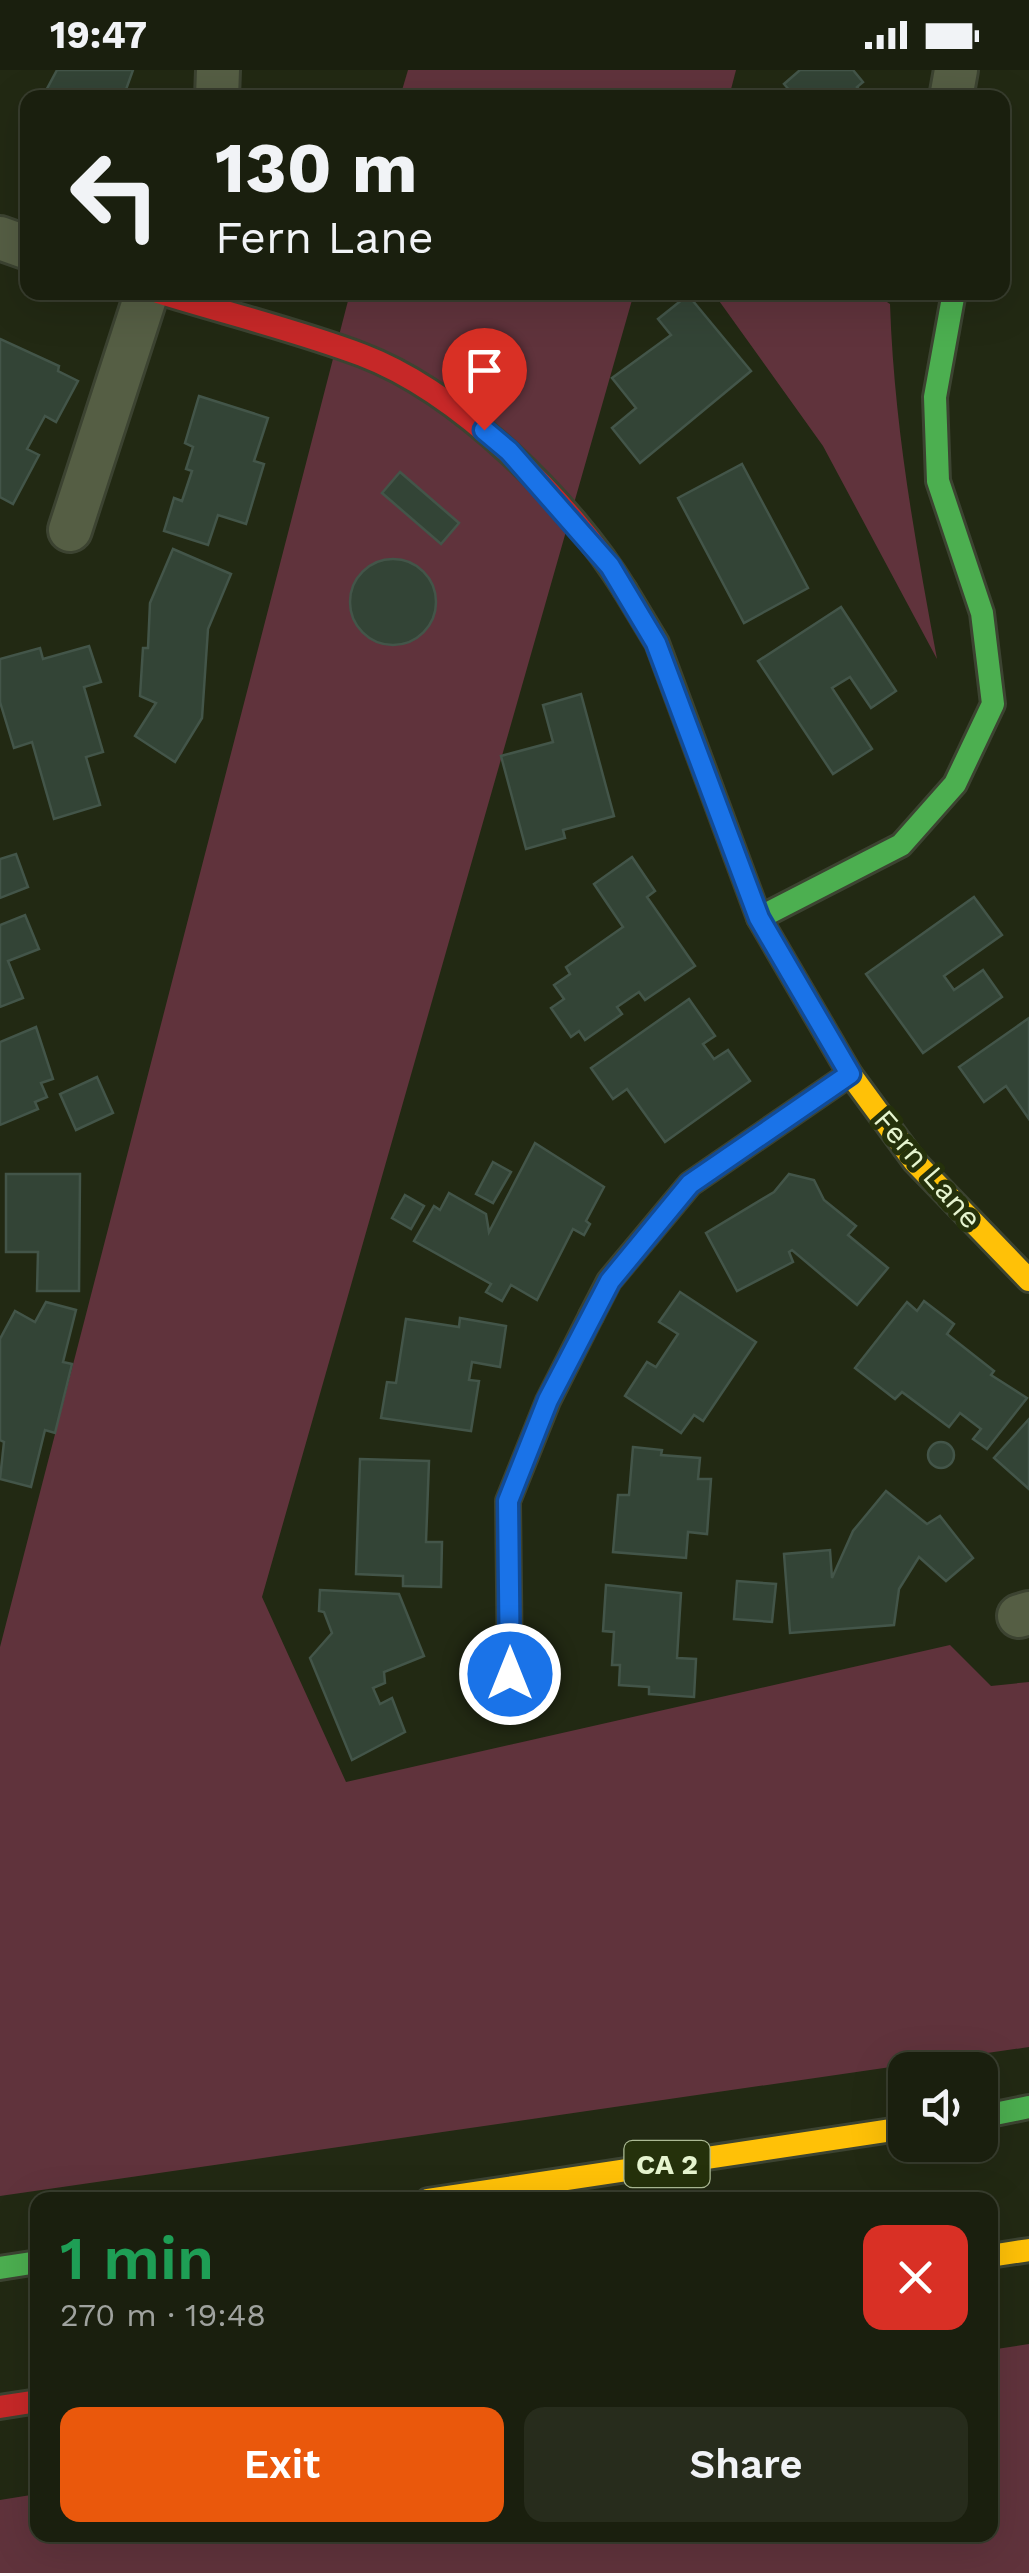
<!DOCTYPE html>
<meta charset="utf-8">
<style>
body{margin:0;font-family:"Work Sans",sans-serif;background:#272c1c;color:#f1f3f6;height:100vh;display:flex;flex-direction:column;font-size:38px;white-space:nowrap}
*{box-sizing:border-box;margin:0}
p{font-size:32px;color:#9fa29e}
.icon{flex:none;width:55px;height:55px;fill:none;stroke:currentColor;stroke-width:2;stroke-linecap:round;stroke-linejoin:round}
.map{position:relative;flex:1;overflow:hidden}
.panel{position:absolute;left:30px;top:2122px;width:968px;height:350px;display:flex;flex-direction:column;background:#1a1f0e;border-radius:20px;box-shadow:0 10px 40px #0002,0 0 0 2px #383d2e}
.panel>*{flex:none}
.hud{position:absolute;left:20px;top:20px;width:990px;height:210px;border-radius:20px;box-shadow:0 10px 40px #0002,0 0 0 2px #383d2e;background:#1a1f0e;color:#f1f3f6;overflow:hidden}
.fabs{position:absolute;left:888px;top:1982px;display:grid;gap:20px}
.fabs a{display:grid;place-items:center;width:110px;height:110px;border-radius:20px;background:#1a1f0e;box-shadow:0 10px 40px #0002,0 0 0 2px #383d2e;font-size:50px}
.pin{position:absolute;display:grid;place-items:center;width:85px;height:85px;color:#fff;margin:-102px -42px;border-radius:50% 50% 50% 0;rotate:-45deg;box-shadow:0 0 10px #0007}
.pin .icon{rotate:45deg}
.me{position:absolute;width:110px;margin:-55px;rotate:0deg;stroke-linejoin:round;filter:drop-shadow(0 0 8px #0008)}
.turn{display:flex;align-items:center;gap:35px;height:210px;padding:0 30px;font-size:45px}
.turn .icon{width:130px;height:130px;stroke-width:2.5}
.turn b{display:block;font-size:70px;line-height:85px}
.round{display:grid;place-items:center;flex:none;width:105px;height:105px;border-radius:20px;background:#272c1c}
.overview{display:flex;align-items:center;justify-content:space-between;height:170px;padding:0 30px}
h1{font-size:60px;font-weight:600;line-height:75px;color:#1e9e55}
.primary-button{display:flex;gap:20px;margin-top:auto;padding:20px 30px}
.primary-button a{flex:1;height:115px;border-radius:20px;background:#ea580c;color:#fff;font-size:40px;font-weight:600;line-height:115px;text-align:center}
.primary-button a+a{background:#272c1c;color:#f1f3f6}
.status{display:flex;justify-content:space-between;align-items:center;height:70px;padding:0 50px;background:#1a1f0e;direction:ltr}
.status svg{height:28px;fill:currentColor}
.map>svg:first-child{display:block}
</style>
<div class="status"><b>19:47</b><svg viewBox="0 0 49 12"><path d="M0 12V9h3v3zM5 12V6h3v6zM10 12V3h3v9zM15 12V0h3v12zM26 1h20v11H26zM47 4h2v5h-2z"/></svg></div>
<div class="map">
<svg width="1029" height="2503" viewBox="0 0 1029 2503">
<rect width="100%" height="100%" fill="#222913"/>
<g fill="#60333c">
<path d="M408,0H736L729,27H400Z"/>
<path d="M350,223H634L262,1527L346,1712L950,1575L991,1616L1029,1612V1977L0,2126V1577Z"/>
<path d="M694,223H873L890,234C894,355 915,470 937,589L823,376L717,228Z"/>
<path d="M1029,2274V2503H0V2430L37,2424L38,2465H990V2280Z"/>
</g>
<g fill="#334436" stroke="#435549" stroke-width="2.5">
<path d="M57,0H133L123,28H42Z"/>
<path d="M800,0H853L863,12L857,17L867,28H796L784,14Z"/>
<path d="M688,225L751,301L640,393L612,358L636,338L612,308L671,265L658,249Z"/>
<path d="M0,269L59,296L58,301L78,311L56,352L45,346L27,379L39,385L13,434L0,427Z"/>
<path d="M199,326L268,348L254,391L264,394L246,454L218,445L208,475L164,461L174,428L182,431L192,401L186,399L193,377L185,373Z"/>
<path d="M742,394L808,518L744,553L678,428Z"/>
<path d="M400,402L459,453L441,474L382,423Z"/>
<path d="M173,479L231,504L208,559L202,648L175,692L135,666L156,633L140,626L143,578H148L150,533Z"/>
<circle cx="393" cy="532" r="43"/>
<path d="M841,537L896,621L871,638L850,607L832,618L872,679L833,704L758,591Z"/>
<path d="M89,576L101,612L84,617L103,682L86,687L100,735L54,749L32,672L14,678L0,632V589L40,578L43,589Z"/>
<path d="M581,624L614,746L563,760L565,768L526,779L501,686L553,672L543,635Z"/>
<path d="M16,784L28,817L0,828V789Z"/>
<path d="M632,787L655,821L647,827L695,896L645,930L639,922L617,937L622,944L585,970L579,961L571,967L551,938L564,929L554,915L570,904L566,897L623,857L594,814Z"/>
<path d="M974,827L1002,865L944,906L954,920L983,900L1002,927L923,983L866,904Z"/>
<path d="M25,845L39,879L8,891L23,928L0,937V855Z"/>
<path d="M689,929L715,966L703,974L714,989L728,980L750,1011L665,1072L627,1019L613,1029L591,998Z"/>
<path d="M1029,948V1049L1006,1016L984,1032L959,997Z"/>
<path d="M36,957L53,1009L41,1013L47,1027L35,1032L38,1039L0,1055V972Z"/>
<path d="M97,1007L113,1043L76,1060L60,1024Z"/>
<path d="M535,1073L604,1117L586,1151L590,1154L584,1165L573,1159L537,1230L511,1215L502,1231L486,1222L491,1214L414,1171L434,1136L440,1140L449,1123L486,1144L489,1162Z"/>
<path d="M493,1092L511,1102L493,1133L476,1124Z"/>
<path d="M6,1104H80L79,1221H37L38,1182H6Z"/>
<path d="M789,1104L814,1110L824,1130L856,1156L848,1165L888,1198L857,1235L792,1180L789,1182L793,1192L737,1221L706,1163L774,1122Z"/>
<path d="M405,1125L424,1136L411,1159L392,1148Z"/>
<path d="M680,1222L756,1272L703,1351L694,1345L681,1363L625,1326L647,1292L656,1297L678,1264L659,1252Z"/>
<path d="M924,1231L954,1254L947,1264L994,1301L991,1305L1027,1328L987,1379L973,1369L981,1359L960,1343L949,1357L902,1322L895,1329L855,1298L907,1232L917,1241Z"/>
<path d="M46,1232L76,1240L63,1292L72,1294L55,1363L45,1360L31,1417L0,1409L4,1372L0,1370V1269L15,1241L35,1252Z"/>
<path d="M460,1248L506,1256L500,1297L472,1292L469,1310L479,1311L471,1361L381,1348L387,1312L396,1313L406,1249L459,1257Z"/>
<path d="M1029,1349V1419L994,1388Z"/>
<circle cx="941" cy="1385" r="13"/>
<path d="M633,1377L662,1380L661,1385L700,1388L698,1409H711L707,1464L688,1462L686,1488L613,1482L618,1425H629Z"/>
<path d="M360,1389L429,1391L426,1472H442L441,1517L403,1516V1506L356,1504Z"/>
<path d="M886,1421L927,1454L940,1446L973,1488L946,1511L919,1487L899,1519L894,1555L790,1563L784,1484L830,1480L832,1508L853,1461Z"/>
<path d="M737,1511L776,1514L772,1552L734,1549Z"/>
<path d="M606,1515L681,1523L677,1588L696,1589L694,1627L649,1624V1617L619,1615L620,1595H612L614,1562L603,1561Z"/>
<path d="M320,1520L399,1524L424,1586L384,1602L385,1613L373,1618L380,1634L392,1628L405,1662L352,1690L310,1588L332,1563L324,1542L319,1541Z"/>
</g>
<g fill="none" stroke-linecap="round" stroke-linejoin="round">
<defs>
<g id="street">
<path d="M217,28L218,0"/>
<path d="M951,28L956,0"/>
<path d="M0,168L28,178"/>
<path d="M70,460L147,222"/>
<path d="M1019,1546L1029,1543"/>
</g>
<g id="fast">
<path d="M759,848L901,775L955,714L993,634L982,543L938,411L935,327L954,222"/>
<path d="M591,1246L609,1211L690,1114L850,1004"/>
<path d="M980,2047L1029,2037"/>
<path d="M0,2198L38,2192"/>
</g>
<g id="slow">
<path d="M625,520L657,573L759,848L850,1004L914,1091L1029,1210"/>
<path d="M428,2130L905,2058"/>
<path d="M990,2186L1029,2180"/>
</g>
<g id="jam">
<path d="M158,222C225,243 296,260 362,285C459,322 571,432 625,520"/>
<path d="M510,1604L508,1431L548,1331L591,1246"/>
<path d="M0,2337L38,2331"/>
</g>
</defs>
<use href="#street" stroke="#3c4331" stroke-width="48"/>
<use href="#fast" stroke="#3c4331" stroke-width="28"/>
<use href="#slow" stroke="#3c4331" stroke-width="28"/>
<use href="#jam" stroke="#3c4331" stroke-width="28"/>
<use href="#street" stroke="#555e44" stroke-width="42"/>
<use href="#fast" stroke="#4caf50" stroke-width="22"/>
<use href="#slow" stroke="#ffc107" stroke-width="22"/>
<use href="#jam" stroke="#c62828" stroke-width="22"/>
</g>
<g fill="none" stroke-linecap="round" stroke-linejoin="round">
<defs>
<path id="route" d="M484,360L509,381L610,496L656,573L759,848L850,1004L690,1114L610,1211L548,1330L508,1431L510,1604"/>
</defs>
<use href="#route" stroke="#114b97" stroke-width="25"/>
<use href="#route" stroke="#1a73e8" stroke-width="18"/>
</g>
<g text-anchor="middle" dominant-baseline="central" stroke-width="10" stroke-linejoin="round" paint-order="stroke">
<rect fill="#25310b" stroke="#acba94" stroke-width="2.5" x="624.5" y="2071" width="85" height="46" rx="8"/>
<g font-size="28" font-weight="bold" fill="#e6f4cf">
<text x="667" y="2094">CA 2</text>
</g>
<g font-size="30" fill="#e6f4cf" stroke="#25310b">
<text transform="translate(928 1099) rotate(49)">Fern Lane</text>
</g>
</g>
</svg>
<div class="fabs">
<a><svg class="icon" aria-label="sound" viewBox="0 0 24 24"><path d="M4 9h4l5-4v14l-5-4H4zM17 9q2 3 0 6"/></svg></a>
</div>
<div class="pin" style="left:484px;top:360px;background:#d93025"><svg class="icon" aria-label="arrive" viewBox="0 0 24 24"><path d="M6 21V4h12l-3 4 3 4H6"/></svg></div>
<svg class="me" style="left:510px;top:1604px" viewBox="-20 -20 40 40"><circle r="17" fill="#1a73e8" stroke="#fff" stroke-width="3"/><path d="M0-11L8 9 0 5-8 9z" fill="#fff"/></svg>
<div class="hud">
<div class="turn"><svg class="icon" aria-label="left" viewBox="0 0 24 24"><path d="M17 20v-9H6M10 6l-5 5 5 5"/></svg><div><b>130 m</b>Fern Lane</div></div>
</div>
<section class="panel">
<div class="overview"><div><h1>1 min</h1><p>270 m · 19:48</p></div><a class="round" style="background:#d93025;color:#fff"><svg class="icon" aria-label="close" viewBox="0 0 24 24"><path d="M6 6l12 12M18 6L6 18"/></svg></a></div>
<div class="primary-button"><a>Exit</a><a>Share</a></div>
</section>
</div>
